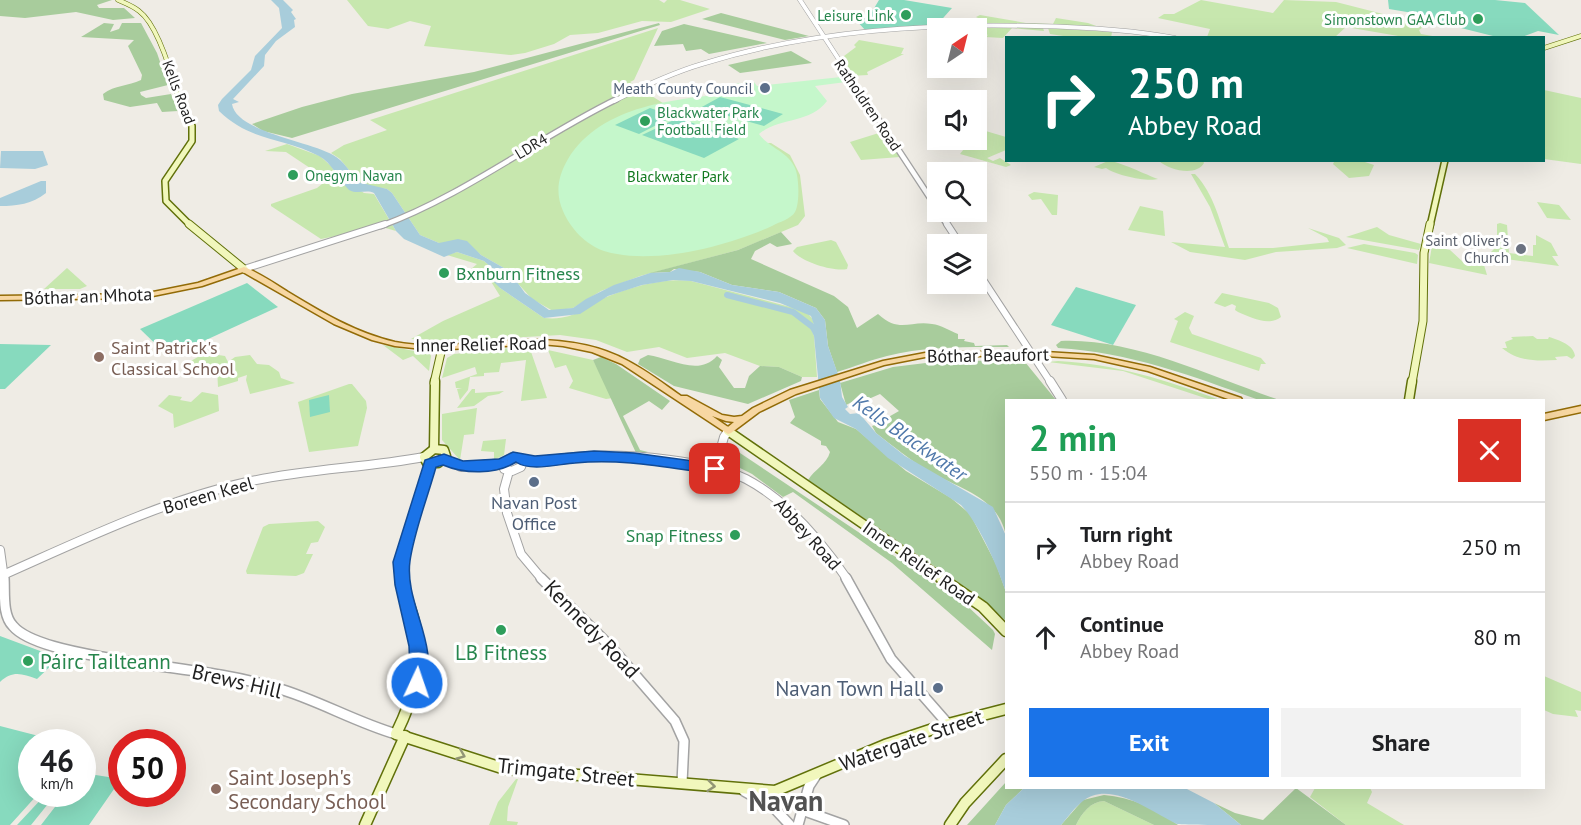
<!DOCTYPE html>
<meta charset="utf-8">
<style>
body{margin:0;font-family:"PT Sans",sans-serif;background:#f2f2f2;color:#202124;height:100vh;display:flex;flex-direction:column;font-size:22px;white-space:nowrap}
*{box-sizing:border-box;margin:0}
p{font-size:20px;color:#757577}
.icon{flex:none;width:33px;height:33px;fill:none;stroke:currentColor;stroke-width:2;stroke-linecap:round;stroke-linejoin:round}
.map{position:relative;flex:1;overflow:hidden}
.sheet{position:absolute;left:1005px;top:399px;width:540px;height:390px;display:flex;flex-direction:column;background:#fff;border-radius:0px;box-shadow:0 6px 24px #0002}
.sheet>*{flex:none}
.top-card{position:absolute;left:1005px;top:36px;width:540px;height:126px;border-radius:0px;box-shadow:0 6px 24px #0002;background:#00695c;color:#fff;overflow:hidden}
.needle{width:39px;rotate:35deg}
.tools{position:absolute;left:927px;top:18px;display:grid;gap:12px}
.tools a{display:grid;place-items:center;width:60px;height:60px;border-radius:0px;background:#fff;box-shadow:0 6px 24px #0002;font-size:30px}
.speed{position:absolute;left:18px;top:729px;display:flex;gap:12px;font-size:30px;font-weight:700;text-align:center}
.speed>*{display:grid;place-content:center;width:78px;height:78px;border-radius:50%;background:#fff;box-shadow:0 6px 24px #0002;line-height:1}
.speed small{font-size:15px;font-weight:400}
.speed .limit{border:9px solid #d22;background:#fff;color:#111}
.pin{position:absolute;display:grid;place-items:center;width:51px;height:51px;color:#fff;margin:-26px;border-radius:12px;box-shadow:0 3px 9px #0006}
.me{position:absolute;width:66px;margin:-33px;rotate:3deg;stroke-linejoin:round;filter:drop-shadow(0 0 4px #0008)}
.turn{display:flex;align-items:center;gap:21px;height:126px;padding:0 24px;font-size:27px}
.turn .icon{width:78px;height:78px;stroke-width:2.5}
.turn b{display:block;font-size:42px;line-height:51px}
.round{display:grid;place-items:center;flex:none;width:63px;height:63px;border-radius:0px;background:#f2f2f2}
.overview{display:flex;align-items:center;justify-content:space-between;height:102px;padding:0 24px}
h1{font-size:36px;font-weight:600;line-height:45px;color:#1e9e55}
.button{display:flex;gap:12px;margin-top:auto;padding:12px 24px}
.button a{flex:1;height:69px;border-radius:0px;background:#1a73e8;color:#fff;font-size:24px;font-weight:600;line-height:69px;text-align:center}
.button a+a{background:#f2f2f2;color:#202124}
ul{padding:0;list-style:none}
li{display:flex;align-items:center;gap:18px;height:90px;padding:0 24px;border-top:2px solid #e0e0e0}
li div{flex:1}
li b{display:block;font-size:22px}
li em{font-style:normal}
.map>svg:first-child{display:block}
</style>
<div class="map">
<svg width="1581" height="825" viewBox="0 0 1581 825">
<rect width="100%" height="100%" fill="#efece5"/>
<g fill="#c7e7ae">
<path d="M347,0H659L664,3L667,0H680L710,9L671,22L642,21L598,33L570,35L554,44L525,53L511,55L424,46L431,26L410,21L388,29L368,26Z"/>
<path d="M1201,0L1273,13L1284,0L1336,2L1426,25L1419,30L1421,34L1438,37H1404L1346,27L1335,37H1207L1210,29L1158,18L1164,14H1174Z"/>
<path d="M980,15L1026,23L1053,24L1056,18L1088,23L1099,27L1040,24L974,25L978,18L976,17Z"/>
<path d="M658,28L634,80L630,82L669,107L748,145L771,143L790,155L800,175L805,216L798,225L738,250L640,276L601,291L573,308L553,311L532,299L504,268L481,255L468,244L439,243L420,235L392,193L387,189L361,185L340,159L331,153L344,145L387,130L370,120Z"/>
<path d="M963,28H1043L1044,31L1012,28L1003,38L985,37L988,35L977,31L976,28Z"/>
<path d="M1048,28L1112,32L1111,38L1070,37L1050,34Z"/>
<path d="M859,40L904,48L901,54H904L867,72L868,75L850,76L840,59L856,47L854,45Z"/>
<path d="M1544,90L1581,98V164L1544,159Z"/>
<path d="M979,129L1006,137V150L987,158L993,161L1000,158L1011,165L1006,167L960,154L971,140H976Z"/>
<path d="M882,132L900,157L861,160L850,142Z"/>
<path d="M287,144L320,156L332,167L336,175L364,193L374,194L396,231L382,227L321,239L271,206V204L317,188L322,184L311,175L316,172L286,152L265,151Z"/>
<path d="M1359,160L1374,165L1369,176L1349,178L1333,164L1334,162L1333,161Z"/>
<path d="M1108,161C1116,160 1147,175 1158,179C1146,182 1115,175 1106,168L1102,169L1094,167Z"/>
<path d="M1159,161H1203L1204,163C1196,177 1169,170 1159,161Z"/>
<path d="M1191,174H1195C1214,194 1220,222 1229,248H1273L1329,242L1327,238L1308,228L1339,238L1346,245L1337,248L1276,252L1245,260L1190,252L1171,242L1225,247L1210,207Z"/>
<path d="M1034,192L1058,195L1057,215H1052L1041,199L1032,200L1028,195Z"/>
<path d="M1537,202L1559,205L1571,220L1547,218Z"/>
<path d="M1140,206L1163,211L1165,236L1128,230Z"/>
<path d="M1500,223L1507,225L1509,253L1533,256V245H1536V235L1551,243L1558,256H1552L1559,266L1491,257L1489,254L1497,246V224Z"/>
<path d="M1377,227L1389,235L1421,244L1419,250L1346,237Z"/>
<path d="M831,240L836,242L848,265L847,269C834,272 801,262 793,251L797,247Z"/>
<path d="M1364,244L1415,253L1418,255L1417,264L1347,248Z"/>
<path d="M1432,246L1450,250L1463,262L1484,265L1487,275L1429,263Z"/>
<path d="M457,252L484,261L499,274L494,279L500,288L544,318C577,321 582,306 609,296C635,286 664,278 691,281L798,309C806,313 813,315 814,325L810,326L814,336L817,377H802L779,367L760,366L725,353L687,358L659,347L627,352L596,340L560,335L459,341L411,339L443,321L500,296L490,280L471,269L477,264L447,255Z"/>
<path d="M67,268L87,286L80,289H44Z"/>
<path d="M1222,293L1269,303L1278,308L1281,317C1268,327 1251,317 1238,312L1235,310L1236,306L1232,304L1225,307L1214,303Z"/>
<path d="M1185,312L1194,316L1189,328L1192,334L1261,358L1266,364H1261L1259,371L1170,342L1178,321L1174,319Z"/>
<path d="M1533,336L1537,339H1548L1549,337C1559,340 1574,345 1575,356L1572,359L1567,356L1555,357L1557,360C1537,361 1519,362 1502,348H1507L1505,342L1513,339L1511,337Z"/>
<path d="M383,345L430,354L431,356L429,371L413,356L403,360Z"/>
<path d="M529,346L547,398L521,401L526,360L501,363L499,372L484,373V376L470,377L468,390L460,400L457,389L462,388H456L455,382L477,374L475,367L442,378L447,358L454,354Z"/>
<path d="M548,350L593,360L613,398L606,399L569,388L573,381L566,365L555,368Z"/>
<path d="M205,353L225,356L228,362L235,357L250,355L257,364L269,365L279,372L281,378L295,383L250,394L246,380L247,375L238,378V381L218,387L217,369L188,367L189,362Z"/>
<path d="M1058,361C1116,364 1166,380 1220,400H1211L1123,371L1048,362Z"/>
<path d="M349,384H352L366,401L367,408L358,446L309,452L298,402Z"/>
<path d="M472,389H475V393L504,391L499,394L488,396L474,406L457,408Z"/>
<path d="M202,392L218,395L219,411L174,428L173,414L158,406L169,395L182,397L180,400L191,402Z"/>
<path d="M477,408L474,434L464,435L460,460L442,440V414Z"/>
<path d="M506,439L504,455L494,460V452L481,451L483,441Z"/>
<path d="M318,521L325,527L318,542L311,543L306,554H313L304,573L296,576L247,574L246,571L263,527L269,524Z"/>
<path d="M1544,676L1581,692V711L1575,710L1578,717L1553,714L1544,710Z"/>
<path d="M516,779H518L508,807L507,821L518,822L517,825H489L498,802Z"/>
<path d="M1315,788H1370L1372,792L1367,803L1404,825H1346L1310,797Z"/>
<path d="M1104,801L1154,825H1076C1082,813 1090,802 1104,801Z"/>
</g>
<g fill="#a8cc9c">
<path d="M0,0H112L97,5L99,8H124L135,18L113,20L76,12L25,18L0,16Z"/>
<path d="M721,13L809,36L785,40L702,19Z"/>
<path d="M104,23L114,24L110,32L119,29L122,23H141L157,53L168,85L140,92L141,95L146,98L171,94L178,111L162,112L157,103L130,107L104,100L103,94C115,85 128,86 141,80L142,75L128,46L134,40L81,37Z"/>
<path d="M659,23L660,25L292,138L263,131L252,124L302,107L352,94L474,72Z"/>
<path d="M684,24L767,43L709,54L701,49L686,51L683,44L654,46L662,31Z"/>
<path d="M791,51L812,63L740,73L728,65Z"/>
<path d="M781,232L792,244L777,247L770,243L755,251L751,259L834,296L848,307L857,328L878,314C900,334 910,320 932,324C941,325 950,331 958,334V339H965L964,341L974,343L975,346L1007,345L1009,347C968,347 926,346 887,356C870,360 854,367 837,372L828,346L825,320L816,308L779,292L732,285L700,272L674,269L670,272L650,273L738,250Z"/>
<path d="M1061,341C1133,338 1212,377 1279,400H1259C1192,376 1129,352 1058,348L1056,345Z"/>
<path d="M648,355C670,358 699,377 717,356L722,360L719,367L734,388H745L749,376L760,366L779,367L802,377L801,381L748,404L674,386L638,364L640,359Z"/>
<path d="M601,357L616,364L670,401L662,410L649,401L623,416L640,450L648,452L637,455L593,360Z"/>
<path d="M950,360L1025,362L1056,400H1006V536C999,497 958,488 928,471C910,460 893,446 876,433L872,426L886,421L885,419L899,411L880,394L864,401L860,398L846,405L840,383L893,367Z"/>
<path d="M819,390L820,399L838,422L856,429L906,471L951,498L970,514L996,564L1006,592V621L971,591L808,480C814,470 827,464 830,452L826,446L821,445V441L790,423L795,417L789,400Z"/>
<path d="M740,453L963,602L993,630L995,634L992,650L892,563L793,492L783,497L752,474L728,462L731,455Z"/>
<path d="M1006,782V788H1024L1006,805L995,825H967Z"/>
<path d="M1296,788L1346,825H1241L1214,803L1235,813L1263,820Z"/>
<path d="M1104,795C1131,797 1156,808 1178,825H1154L1104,801C1090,802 1082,813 1076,825H1061L1083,800Z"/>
</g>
<path fill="#c5f7cb" d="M841,77L846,82L815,86L827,101C810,124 779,117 759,134C769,148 788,151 795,168C799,177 800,203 795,212C791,219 779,222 772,226C727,246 653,266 604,251C586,245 570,228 563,211C555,193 558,176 568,159C602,104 677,99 735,93L731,84L754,82L757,86Z"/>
<g fill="#87dabe">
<path d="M879,0H904L952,8L936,26L866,31L855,19L873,10Z"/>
<path d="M1388,0H1495L1525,3L1559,35L1538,31L1522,37H1497L1445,24L1413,19L1431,16L1389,9Z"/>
<path d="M720,97L783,114L764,126L700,108Z"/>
<path d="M650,108L674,116L639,134L615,125Z"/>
<path d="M678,118L739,139L704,158L642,135Z"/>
<path d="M247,283L278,307L169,357L140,329Z"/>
<path d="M1076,287L1136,305L1113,345L1051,325Z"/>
<path d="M0,344L51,345L5,389H0Z"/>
<path d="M329,395L330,412L310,417L309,400Z"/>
<path d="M0,636L59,658L37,679C22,674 13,670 0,682Z"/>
<path d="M0,726L62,742H32V794H38L10,825H0Z"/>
<path d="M83,773L121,779L89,825H41L65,794H82Z"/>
<path d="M46,794H56L31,825H17Z"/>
</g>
<g fill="#a8cddb">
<path d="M271,0H283L293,10L291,12L296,19L294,20L295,27L276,41L265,55L264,66L233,99L239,102L232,104C236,132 310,141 333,155C344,161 350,172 358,182L387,189L392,193L420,235L439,243L458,239L467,241L481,255L504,268L512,275L525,293L549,310L573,308L586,299L614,285L650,273L670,272L679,268L700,272L732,285L779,292L816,308L825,320L828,346L840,380L842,397L848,407L845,409L850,414L859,413L876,433L905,456L993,507L1006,536V592C997,566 980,525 961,505L888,458L856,429L834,418L820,398L814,336L809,326L814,325L811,316L780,303L691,281L673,280L642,285L608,296L580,314L544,318L500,288L494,282L498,273L484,261L457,252L444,257L404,239L396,231L374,193C366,189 358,195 349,190C339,180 332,163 319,156C283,137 251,142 219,111L218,105L222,99L251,70L255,56L282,28L279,8Z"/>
<path d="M1,151H43L48,165L35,169L0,168Z"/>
<path d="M41,181H46V193C32,204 17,206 0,206V198Z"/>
<path d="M1024,788H1185L1214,803L1241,825C1229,825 1185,825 1177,824C1153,813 1110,779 1083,801C1075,807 1068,817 1061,825H995L1006,805Z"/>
</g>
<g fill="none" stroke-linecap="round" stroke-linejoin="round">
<path stroke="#a8cddb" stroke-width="6" d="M727,295L793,312L818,331"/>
<defs>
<g id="tertiary-far4">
<path d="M800,0L866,101"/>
<path d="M614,101C642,87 671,73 702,64C807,31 925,23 1035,26C1081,27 1129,29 1175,38"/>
</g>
<g id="tertiary-far3">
<path d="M865,99L938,210"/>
<path d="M939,212L948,226"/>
<path d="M381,226C465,195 537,138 617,99"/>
</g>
<g id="tertiary-far2">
<path d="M947,224L960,244"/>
<path d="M244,269L385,224"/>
<path d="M976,269L1051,383"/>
</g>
<g id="tertiary-far1">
<path d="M1050,381L1062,400"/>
<path d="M444,459L461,467L502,463"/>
<path d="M502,463L512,457L523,461H532C551,460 569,457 587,456C630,454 708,460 746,479C788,501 821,541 847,579"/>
<path d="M502,463L504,469L512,471L521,467L523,461"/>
<path d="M715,469L724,437L728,431"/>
<path d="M509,471L504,489L507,513L521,554L542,579"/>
<path d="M0,550L4,579"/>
<path d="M3,575C82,540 162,501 247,482C305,469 365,468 424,457"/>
</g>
<g id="tertiary">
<path d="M4,578C5,592 2,615 13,626C28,644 80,653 102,657C161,668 220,671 277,688C318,700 355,722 396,734"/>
<path d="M541,578L610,646L675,721L684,741L682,783"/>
<path d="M846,578L891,659L948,724"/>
<path d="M744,791L774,808L790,825"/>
<path d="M802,810L844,825"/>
<path d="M798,825L809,786L817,774"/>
</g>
<g id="secondary-far4">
<path d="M118,0C125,3 133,6 139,11C158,25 173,78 179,101"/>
<path d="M1544,48L1581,36"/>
</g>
<g id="secondary-far3">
<path d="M179,99L192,126V141L165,181L166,201L191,226"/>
<path d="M1430,226L1445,160"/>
</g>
<g id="secondary-far2">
<path d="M189,224L244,269"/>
<path d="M434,383L442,348"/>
<path d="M1412,383L1423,321L1424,253L1430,224"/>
</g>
<g id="secondary-far1">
<path d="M1409,400L1412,381"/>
<path d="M728,431L943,579"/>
<path d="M434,449L435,381"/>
<path d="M434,449L444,450L446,456L438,463H427L424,457Z"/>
<path d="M403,579L401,562L430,464"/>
</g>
<g id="secondary">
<path d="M402,578C404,595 412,610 415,627C423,668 414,697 396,734L505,769L775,791L885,745L948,724L1006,709"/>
<path d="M941,578L983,607L1006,631"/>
<path d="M365,825L405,736"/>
<path d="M950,825L965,803L1006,759"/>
</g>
<g id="primary">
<path d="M244,267C259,273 274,283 288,292C321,312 356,333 395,342C431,349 468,343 504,341C545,338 591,340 628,361C647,371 664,384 681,396H687L722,415L734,417L742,416L753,408L790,390L883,361L925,353L1029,351L1094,355L1150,367L1241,398L1242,400H1231L1148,371L1094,359L1029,355L925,357L884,365L796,394L759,412L731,433L728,434L622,364L592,352L563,346L541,344L432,350L395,346L372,340L334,324L243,272L202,286L143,298L0,300V296L143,294L198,283ZM712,416L726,421L734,422L728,427Z"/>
<path d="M1581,406V412L1544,420V414Z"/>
</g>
</defs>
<use href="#tertiary-far4" stroke="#a3a3a3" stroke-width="5"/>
<use href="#tertiary-far3" stroke="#a3a3a3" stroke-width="7"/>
<use href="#tertiary-far2" stroke="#a3a3a3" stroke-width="8"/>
<use href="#tertiary-far1" stroke="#a3a3a3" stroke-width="10"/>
<use href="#tertiary" stroke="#a3a3a3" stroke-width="12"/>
<use href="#secondary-far4" stroke="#61710a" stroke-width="5"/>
<use href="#secondary-far3" stroke="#61710a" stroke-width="8"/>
<use href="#secondary-far2" stroke="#61710a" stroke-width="9"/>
<use href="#secondary-far1" stroke="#61710a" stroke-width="11"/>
<use href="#secondary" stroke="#61710a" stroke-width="13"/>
<use href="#primary" stroke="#926b07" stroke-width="3"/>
<use href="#tertiary-far4" stroke="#fff" stroke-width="4"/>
<use href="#tertiary-far3" stroke="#fff" stroke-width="4.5"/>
<use href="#tertiary-far2" stroke="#fff" stroke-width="6"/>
<use href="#tertiary-far1" stroke="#fff" stroke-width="8"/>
<use href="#tertiary" stroke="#fff" stroke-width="9"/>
<use href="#secondary-far4" stroke="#f1f7bc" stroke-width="4"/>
<use href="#secondary-far3" stroke="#f1f7bc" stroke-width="5"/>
<use href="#secondary-far2" stroke="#f1f7bc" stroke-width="7"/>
<use href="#secondary-far1" stroke="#f1f7bc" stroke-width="8"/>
<use href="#secondary" stroke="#f1f7bc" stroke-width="10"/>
<use href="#primary" fill="#f7d7a2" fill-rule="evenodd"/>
</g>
<defs><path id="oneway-chevron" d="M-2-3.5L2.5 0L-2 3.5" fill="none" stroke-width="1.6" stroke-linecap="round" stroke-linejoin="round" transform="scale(1.5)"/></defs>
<g stroke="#929675">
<use href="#oneway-chevron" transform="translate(461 755) rotate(22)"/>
<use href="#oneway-chevron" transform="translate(711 786) rotate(6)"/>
</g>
<path fill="#1a73e8" stroke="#114b97" stroke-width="1.5" d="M594,451L634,453L715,464L723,469L715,474C669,468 622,458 575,463C559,464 530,472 516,462C496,475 464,474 443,465L436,467C428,496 414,532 410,561C404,604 442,647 423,689L417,692L410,689L407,683L410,670L409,646L395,585L393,562L425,460L444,454L463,461L499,459L513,452L535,456Z"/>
<g fill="#2e9e5b" stroke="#fff" stroke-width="2">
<circle cx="906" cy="15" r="6"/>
<circle cx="1478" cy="19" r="6"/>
<circle cx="645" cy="121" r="6"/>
<circle cx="293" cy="175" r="6"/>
<circle cx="444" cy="273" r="6"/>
<circle cx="735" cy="535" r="6"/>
<circle cx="501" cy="630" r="6"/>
<circle cx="28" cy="661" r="6"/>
</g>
<g fill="#5c6f8a" stroke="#fff" stroke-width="2">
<circle cx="765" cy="88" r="6"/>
<circle cx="534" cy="482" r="6"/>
<circle cx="938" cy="688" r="6"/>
</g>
<circle fill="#6b7280" stroke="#fff" stroke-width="2" cx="1521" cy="249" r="6"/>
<g fill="#8d6e63" stroke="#fff" stroke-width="2">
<circle cx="99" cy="357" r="6"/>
<circle cx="216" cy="789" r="6"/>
</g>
<g text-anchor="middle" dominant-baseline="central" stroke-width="6" stroke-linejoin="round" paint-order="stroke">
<g font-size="15" fill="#27864d" stroke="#fff" text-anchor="end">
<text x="894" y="15">Leisure Link</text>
<text x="1466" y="19">Simonstown GAA Club</text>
<text x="657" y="112" text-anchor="start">Blackwater Park<tspan x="657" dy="17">Football Field</tspan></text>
<text x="305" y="175" text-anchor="start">Onegym Navan</text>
</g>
<g font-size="15" fill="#4e5e75" stroke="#fff" text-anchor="end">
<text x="753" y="88">Meath County Council</text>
</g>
<g font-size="15" fill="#1f1f1f" stroke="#fff">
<text transform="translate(179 92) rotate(69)">Kells Road</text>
<text transform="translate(868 105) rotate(56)">Ratholdren Road</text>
<text transform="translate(531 146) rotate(-31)">LDR4</text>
</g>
<g font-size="15" fill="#11791f" stroke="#fff">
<text x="678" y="176">Blackwater Park</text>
</g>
<g font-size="15" fill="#5b616d" stroke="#fff" text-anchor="end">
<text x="1509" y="240">Saint Oliver's<tspan x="1509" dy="17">Church</tspan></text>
</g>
<g font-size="18" fill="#27864d" stroke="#fff" text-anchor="start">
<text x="456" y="273">Bxnburn Fitness</text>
<text x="723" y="535" text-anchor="end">Snap Fitness</text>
</g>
<g font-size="18" fill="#1f1f1f" stroke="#fff">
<text transform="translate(88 296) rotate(-2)">Bóthar an Mhota</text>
<text transform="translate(481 344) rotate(-1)">Inner Relief Road</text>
<text transform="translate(988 355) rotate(-1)">Bóthar Beaufort</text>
<text transform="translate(208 495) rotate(-16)">Boreen Keel</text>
<text transform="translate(808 534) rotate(48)">Abbey Road</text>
<text transform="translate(919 563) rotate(35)">Inner Relief Road</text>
</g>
<g font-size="18" fill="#785e54" stroke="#fff" text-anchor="start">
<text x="111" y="347">Saint Patrick's<tspan x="111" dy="21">Classical School</tspan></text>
</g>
<g font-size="18" fill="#4e5e75" stroke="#fff">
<text x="534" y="502">Navan Post<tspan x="534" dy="21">Office</tspan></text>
</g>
<g font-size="20" font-style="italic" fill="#4f78aa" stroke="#fff">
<text transform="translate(910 438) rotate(35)">Kells Blackwater</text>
</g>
<g font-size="21" fill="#1f1f1f" stroke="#fff">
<text transform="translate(592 629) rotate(46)">Kennedy Road</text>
<text transform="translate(237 681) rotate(13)">Brews Hill</text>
<text transform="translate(911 740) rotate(-19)">Watergate Street</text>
<text transform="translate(566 772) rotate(6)">Trimgate Street</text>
</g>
<g font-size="21" fill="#27864d" stroke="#fff">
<text x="501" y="652">LB Fitness</text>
<text x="40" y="661" text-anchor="start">Páirc Tailteann</text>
</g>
<g font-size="21" fill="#4e5e75" stroke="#fff" text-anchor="end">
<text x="926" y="688">Navan Town Hall</text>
</g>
<g font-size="21" fill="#785e54" stroke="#fff" text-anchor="start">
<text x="228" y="777">Saint Joseph's<tspan x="228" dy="24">Secondary School</tspan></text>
</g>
<g font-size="28" font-weight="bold" fill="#525252" stroke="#fff">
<text x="786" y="800">Navan</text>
</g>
</g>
</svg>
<div class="tools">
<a><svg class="needle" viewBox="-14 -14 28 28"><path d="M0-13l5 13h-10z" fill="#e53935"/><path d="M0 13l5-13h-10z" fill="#757577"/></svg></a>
<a><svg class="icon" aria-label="sound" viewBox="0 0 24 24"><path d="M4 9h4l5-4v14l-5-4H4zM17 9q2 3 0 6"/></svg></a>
<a><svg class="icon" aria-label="search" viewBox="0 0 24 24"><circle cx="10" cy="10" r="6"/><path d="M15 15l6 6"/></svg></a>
<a><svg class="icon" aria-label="layers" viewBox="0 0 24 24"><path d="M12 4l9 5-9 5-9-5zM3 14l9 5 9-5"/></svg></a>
</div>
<div class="speed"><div>46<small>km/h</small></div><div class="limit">50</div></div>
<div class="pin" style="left:715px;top:469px;background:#d93025"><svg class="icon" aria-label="arrive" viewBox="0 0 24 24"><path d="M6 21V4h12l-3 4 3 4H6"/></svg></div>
<svg class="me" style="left:417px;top:683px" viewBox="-20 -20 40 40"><circle r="17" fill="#1a73e8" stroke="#fff" stroke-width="3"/><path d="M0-11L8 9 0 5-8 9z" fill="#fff"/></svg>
<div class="top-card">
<div class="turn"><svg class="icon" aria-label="right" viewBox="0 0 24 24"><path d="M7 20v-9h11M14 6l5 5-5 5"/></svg><div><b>250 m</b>Abbey Road</div></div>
</div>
<section class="sheet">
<div class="overview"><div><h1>2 min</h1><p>550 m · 15:04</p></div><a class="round" style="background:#d93025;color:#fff"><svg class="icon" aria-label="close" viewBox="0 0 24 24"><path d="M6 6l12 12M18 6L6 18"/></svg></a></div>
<ul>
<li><svg class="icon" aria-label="right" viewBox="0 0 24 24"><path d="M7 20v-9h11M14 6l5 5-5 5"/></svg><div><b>Turn right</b><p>Abbey Road</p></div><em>250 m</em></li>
<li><svg class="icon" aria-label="ahead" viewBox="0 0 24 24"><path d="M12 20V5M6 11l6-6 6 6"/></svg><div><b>Continue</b><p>Abbey Road</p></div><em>80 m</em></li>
</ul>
<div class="button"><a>Exit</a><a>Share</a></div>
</section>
</div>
